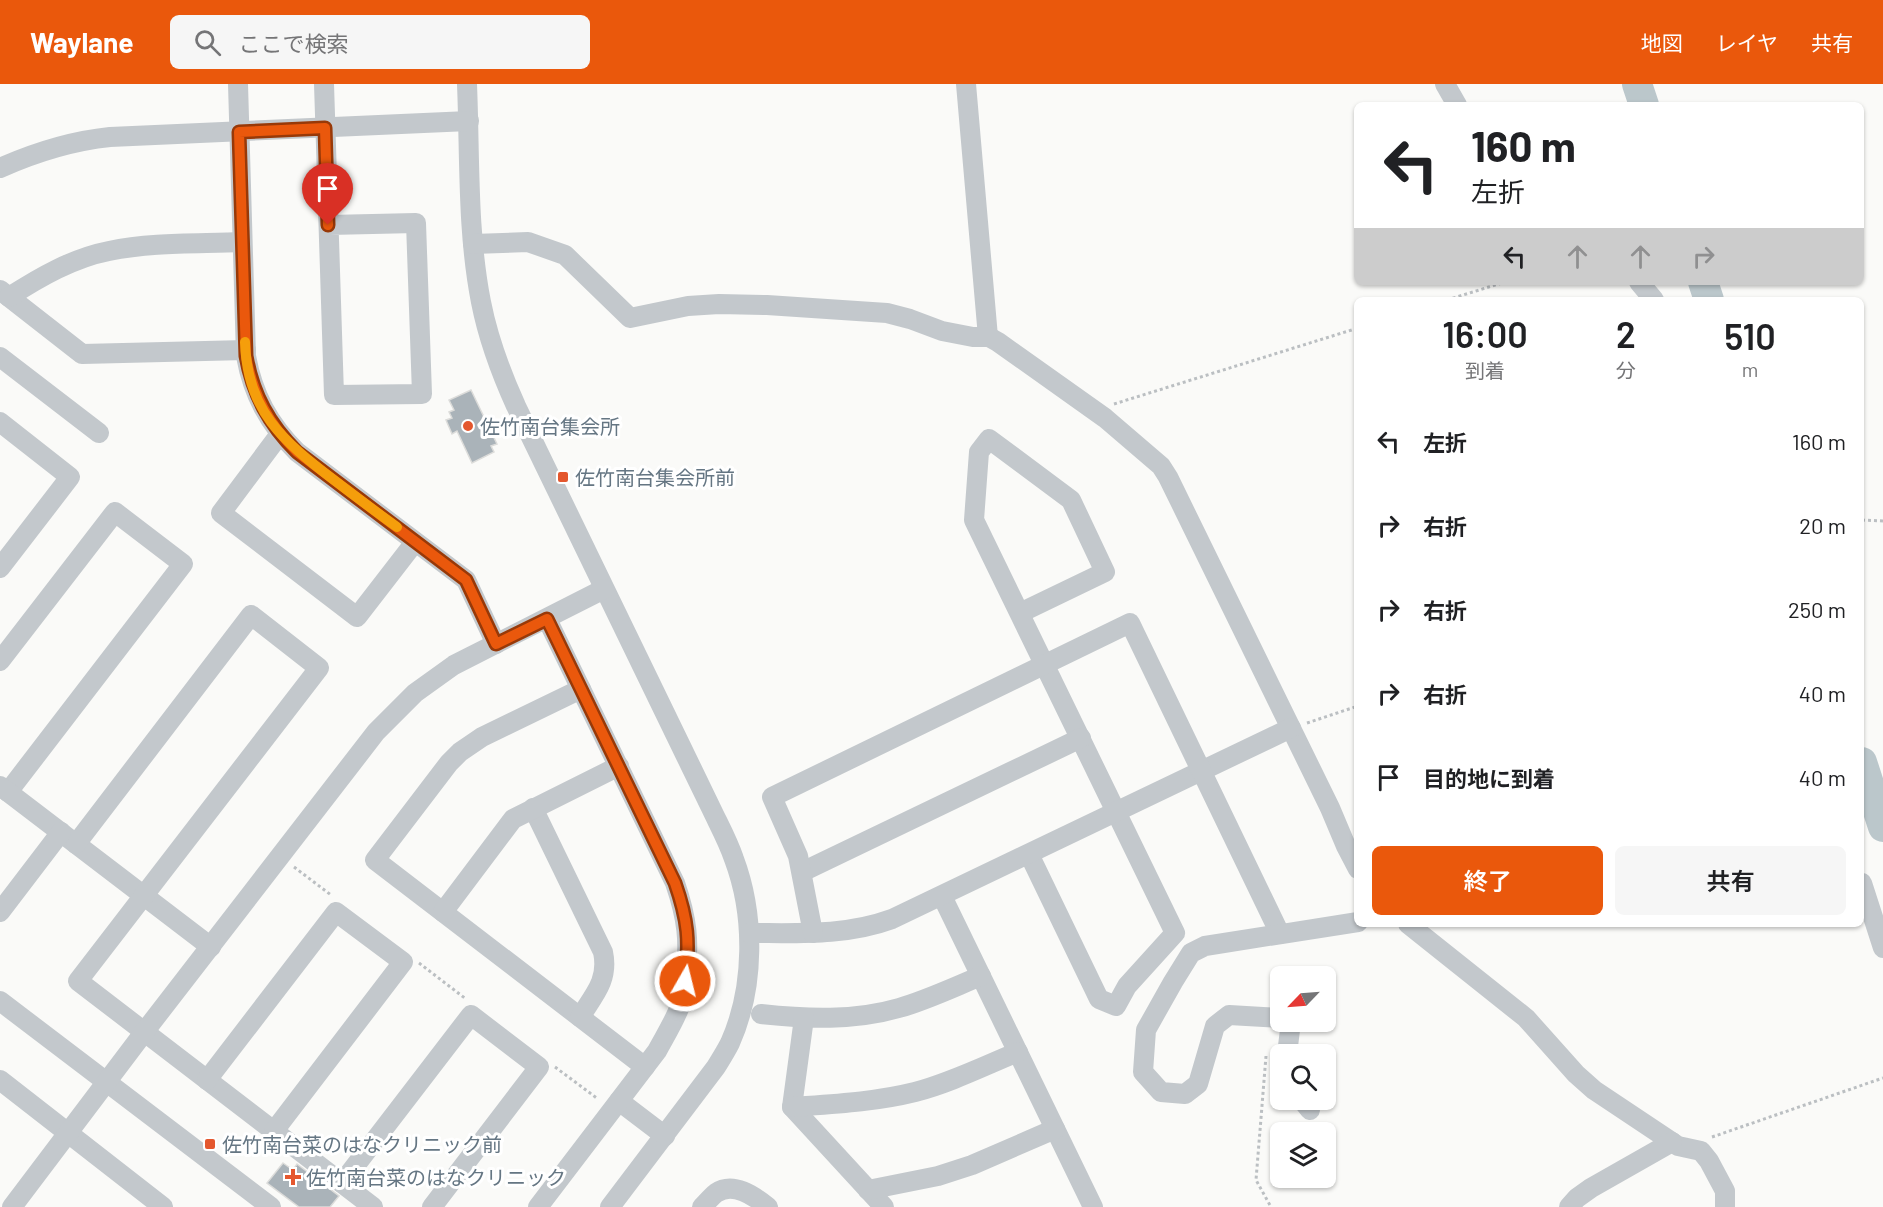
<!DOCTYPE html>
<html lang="ja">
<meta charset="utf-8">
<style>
body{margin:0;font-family:Barlow,"Noto Sans JP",sans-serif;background:#f6f6f6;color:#202124;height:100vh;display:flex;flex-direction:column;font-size:22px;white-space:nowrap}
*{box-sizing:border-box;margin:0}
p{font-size:20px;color:#757577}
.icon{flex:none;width:33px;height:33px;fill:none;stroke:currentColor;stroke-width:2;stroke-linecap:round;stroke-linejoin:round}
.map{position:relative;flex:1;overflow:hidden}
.sheet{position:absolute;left:1354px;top:213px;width:510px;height:630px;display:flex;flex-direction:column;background:#fff;border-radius:9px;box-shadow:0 2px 4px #0004}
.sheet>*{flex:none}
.guide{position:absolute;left:1354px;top:18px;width:510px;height:183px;border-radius:9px;box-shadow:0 2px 4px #0004;background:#fff;color:#202124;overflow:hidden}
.needle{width:39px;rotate:245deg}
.tools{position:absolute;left:1270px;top:882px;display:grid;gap:12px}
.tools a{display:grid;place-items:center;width:66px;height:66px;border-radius:9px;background:#fff;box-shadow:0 2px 4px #0004;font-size:30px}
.pin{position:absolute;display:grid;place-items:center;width:51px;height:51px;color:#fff;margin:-62px -26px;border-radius:50% 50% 50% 0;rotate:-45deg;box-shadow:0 0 6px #0007}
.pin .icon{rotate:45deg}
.me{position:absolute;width:66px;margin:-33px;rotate:8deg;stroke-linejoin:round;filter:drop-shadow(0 0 4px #0008)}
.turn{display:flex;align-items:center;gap:21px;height:126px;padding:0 18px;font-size:27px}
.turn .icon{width:78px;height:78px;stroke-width:2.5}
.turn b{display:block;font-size:42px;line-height:51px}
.lanes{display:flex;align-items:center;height:57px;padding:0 18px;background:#0003;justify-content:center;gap:30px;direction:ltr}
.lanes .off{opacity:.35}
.eta{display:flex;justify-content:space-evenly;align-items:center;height:102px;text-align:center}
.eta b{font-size:36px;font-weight:600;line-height:42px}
.button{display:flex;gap:12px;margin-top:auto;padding:12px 18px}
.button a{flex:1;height:69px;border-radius:9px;background:#ea580c;color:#fff;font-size:24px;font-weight:600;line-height:69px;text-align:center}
.button a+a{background:#f6f6f6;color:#202124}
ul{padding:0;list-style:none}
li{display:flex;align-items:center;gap:18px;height:84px;padding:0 18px}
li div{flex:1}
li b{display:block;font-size:22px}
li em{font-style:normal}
header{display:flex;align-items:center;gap:36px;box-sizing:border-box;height:84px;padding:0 30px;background:#ea580c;color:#fff}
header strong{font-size:28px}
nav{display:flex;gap:33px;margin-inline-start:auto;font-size:21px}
.search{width:420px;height:54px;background:#f6f6f6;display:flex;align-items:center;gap:15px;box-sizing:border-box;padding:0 21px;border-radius:9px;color:#757577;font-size:22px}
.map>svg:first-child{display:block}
</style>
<header>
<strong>Waylane</strong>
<div class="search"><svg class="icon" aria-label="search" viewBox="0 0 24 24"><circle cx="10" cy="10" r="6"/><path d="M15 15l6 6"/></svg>ここで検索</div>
<nav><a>地図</a><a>レイヤ</a><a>共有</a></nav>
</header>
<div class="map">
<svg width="1883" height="1123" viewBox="0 0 1883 1123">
<rect width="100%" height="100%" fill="#fafaf8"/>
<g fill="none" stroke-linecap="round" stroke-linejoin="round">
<g stroke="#bbc7cb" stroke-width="30">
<path d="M1637,0L1644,21"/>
<path d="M1703,198L1709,216"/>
<path d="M1862,678L1883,743"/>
</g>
</g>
<g fill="#aab3b9" stroke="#dcdcda" stroke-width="1.5">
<path d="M471,306L497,360L491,362L494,368L472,379L457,347L452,350L446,336L452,334L449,328L454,326L449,316Z"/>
<path d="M283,1079L293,1086L297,1080L339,1112L330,1123H299L267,1099Z"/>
</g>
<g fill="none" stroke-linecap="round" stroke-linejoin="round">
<g stroke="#bbbfc2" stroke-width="3" stroke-dasharray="3 3" stroke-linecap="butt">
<path d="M1447,216L1505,198"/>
<path d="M1114,320L1358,244"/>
<path d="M1862,436L1883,437"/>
<path d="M1307,639L1358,622"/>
<path d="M294,783L331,811"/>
<path d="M419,879L466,915"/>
<path d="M1266,972L1256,1096L1271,1123"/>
<path d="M555,983L598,1015"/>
<path d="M1712,1053L1883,994"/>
</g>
<g stroke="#c3c8cc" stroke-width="20">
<path d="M238,0L246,272C253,311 269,340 297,368L466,496L496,560"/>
<path d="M324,0L334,311L422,310L416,139L329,141"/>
<path d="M467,0C470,72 467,147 481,218C488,254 501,289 516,322L711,724C719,741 728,757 734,775C755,831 755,903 730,959C726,967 721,975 716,983L610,1123"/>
<path d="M966,0L988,253"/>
<path d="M1445,0L1457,21"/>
<path d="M0,84C36,68 71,57 110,53L469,37"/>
<path d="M473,160L528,158L565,171L630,234L688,222L719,220L767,221L887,229L910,235L942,247L973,253H989L998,258L1105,334L1161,382L1168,393L1330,724L1346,762L1358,785"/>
<path d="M1639,198L1654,216"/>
<path d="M0,206L82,270L246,266"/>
<path d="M9,213C40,193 73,174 109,167C152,158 199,160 242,158"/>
<path d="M0,273L99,349"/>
<path d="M0,338L70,393L0,484"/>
<path d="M280,350L221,429L357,533L415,458"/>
<path d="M1020,529L1105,488L1071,416L989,355L979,368L974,436L1175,849L1127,902L1116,922L1099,915L1029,770"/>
<path d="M0,577L115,428L183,480L8,708"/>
<path d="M581,605L482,653L460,668L449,679L375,776L645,983"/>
<path d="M0,702L211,863"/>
<path d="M533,724L603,868C609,896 594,911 580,933"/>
<path d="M76,760L251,531L319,584L78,897L373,1123"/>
<path d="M802,788L1081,654"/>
<path d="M1862,799L1883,864"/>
<path d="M942,812L1093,1123"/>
<path d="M0,828L61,748"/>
<path d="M443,828L513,735L619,682"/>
<path d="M1408,840L1526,934L1576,990L1594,1006L1678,1062L1701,1067L1709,1077L1725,1107V1123"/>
<path d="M749,849C798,849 846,852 892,835L1291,644"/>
<path d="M813,849L798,772L772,713L1130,539L1280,850"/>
<path d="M0,917L271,1123"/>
<path d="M761,930C807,935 854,937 899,924C927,916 954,903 981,892"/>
<path d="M804,934L792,1023L884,1123"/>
<path d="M1281,934L1229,931L1215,942L1198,1000L1185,1010L1161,1008L1143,988L1146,946L1173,898L1191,869L1205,862L1358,838"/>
<path d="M1287,970L1291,938"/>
<path d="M0,996L163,1123"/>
<path d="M207,996L336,828L403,878L274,1047"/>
<path d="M1302,1016L1310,1026"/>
<path d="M619,1017L665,1052"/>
<path d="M792,1023C833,1020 875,1018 915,1008C950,999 984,982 1018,968"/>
<path d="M342,1099L471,931L539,983L432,1123"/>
<path d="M868,1106L938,1092L972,1081L1055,1045"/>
<path d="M12,1123L145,947L376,648L415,609L454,581L604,505"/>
<path d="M538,1123L657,967C665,952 674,938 680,922C683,913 684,903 685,894C690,858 687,834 675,799L547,535"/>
<path d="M702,1123C706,1119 711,1113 716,1109C733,1097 754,1112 768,1123"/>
<path d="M1569,1123L1577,1114L1591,1104L1672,1058"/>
</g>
</g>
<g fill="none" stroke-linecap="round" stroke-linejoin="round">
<defs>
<path id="route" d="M328,141L325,44L239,48L246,272C253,311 269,340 297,368L466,496L496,560L547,535L675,799C688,836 690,858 685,897"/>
</defs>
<use href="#route" stroke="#983908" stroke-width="15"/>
<use href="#route" stroke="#ea580c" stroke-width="10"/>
<path stroke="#f59e0b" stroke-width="10" d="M245,258C247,327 283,357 334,396C355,412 376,428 397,443"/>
</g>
<g fill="#e4572e" stroke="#fff" stroke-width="2">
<circle cx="468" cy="342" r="6"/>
<rect x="557" y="387" width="12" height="12" rx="3"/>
<rect x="204" y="1054" width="12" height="12" rx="3"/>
<path d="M290 1084h6v6h6v6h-6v6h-6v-6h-6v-6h6z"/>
</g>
<g text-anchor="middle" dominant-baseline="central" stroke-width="6" stroke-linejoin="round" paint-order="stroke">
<g font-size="20" fill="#657683" stroke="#fff" text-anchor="start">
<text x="480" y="342">佐竹南台集会所</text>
<text x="575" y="393">佐竹南台集会所前</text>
<text x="222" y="1060">佐竹南台菜のはなクリニック前</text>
<text x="306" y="1093">佐竹南台菜のはなクリニック</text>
</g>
</g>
</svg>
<div class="tools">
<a><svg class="needle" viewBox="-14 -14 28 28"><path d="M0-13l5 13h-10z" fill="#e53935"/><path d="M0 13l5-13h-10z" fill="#757577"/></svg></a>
<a><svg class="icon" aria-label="search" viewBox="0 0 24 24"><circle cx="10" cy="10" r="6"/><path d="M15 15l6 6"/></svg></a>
<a><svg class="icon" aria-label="layers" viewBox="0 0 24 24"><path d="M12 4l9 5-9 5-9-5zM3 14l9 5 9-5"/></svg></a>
</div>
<div class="pin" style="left:328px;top:141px;background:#d93025"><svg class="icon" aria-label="arrive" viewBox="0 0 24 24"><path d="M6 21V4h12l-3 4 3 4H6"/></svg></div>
<svg class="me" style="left:685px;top:897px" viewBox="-20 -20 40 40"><circle r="17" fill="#ea580c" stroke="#fff" stroke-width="3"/><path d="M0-11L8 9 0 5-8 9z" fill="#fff"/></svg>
<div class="guide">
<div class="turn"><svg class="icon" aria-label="left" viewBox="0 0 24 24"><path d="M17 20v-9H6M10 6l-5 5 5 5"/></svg><div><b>160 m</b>左折</div></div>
<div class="lanes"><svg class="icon" aria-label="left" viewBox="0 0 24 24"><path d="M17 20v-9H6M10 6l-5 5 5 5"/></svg><svg class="icon off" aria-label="ahead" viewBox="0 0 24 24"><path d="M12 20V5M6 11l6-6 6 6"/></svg><svg class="icon off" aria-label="ahead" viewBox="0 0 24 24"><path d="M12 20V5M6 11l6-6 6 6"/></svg><svg class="icon off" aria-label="right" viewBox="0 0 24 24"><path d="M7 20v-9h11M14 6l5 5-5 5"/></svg></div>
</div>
<section class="sheet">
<div class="eta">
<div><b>16:00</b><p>到着</p></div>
<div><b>2</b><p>分</p></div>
<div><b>510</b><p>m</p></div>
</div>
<ul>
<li><svg class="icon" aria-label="left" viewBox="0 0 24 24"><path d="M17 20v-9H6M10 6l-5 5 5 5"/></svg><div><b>左折</b></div><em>160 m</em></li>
<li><svg class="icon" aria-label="right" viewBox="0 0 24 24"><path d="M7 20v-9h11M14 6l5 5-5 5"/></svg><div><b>右折</b></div><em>20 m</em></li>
<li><svg class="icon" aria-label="right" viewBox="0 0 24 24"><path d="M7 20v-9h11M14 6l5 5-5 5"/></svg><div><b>右折</b></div><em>250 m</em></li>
<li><svg class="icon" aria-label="right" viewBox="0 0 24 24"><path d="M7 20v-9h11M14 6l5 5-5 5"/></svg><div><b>右折</b></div><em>40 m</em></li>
<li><svg class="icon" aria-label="arrive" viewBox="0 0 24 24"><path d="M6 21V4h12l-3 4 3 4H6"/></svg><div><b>目的地に到着</b></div><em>40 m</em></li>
</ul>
<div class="button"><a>終了</a><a>共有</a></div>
</section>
</div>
